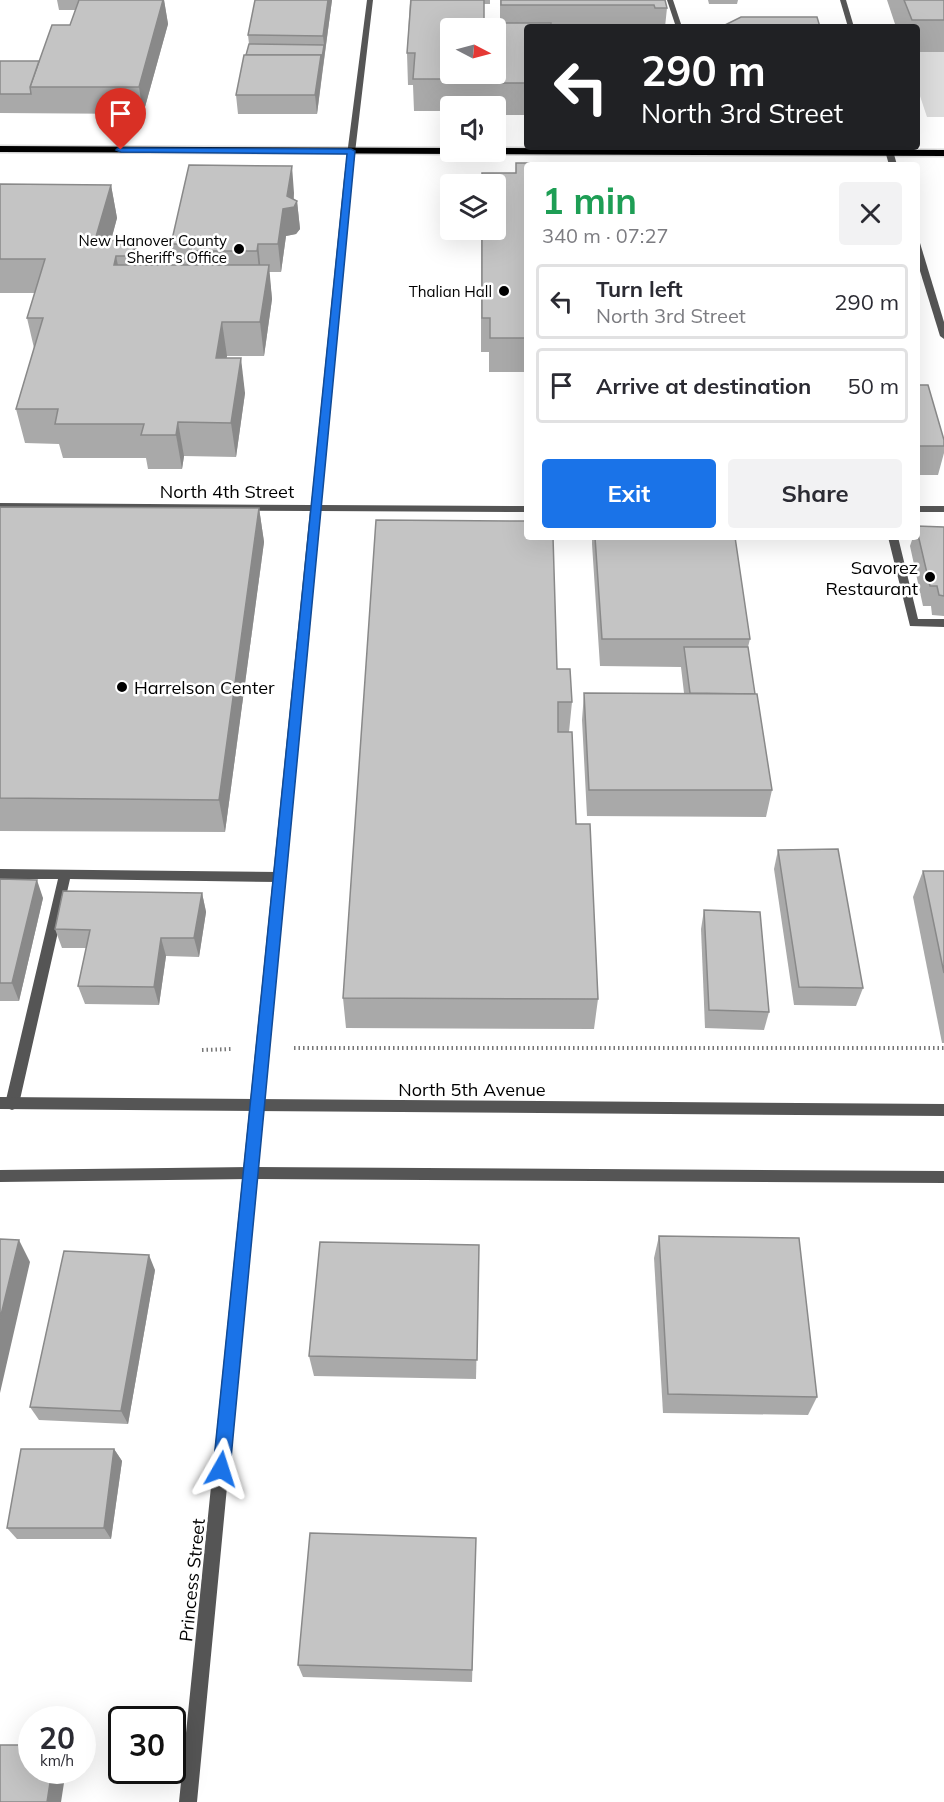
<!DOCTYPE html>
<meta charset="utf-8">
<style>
body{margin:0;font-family:Mulish,sans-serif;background:#f2f2f3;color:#2b2b33;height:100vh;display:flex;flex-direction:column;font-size:22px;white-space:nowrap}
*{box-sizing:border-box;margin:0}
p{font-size:20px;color:#7c7c81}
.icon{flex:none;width:33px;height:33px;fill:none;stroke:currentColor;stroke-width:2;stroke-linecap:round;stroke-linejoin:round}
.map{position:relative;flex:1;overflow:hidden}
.panel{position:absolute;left:524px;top:162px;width:396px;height:378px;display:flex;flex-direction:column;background:#fff;border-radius:6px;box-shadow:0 6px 24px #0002}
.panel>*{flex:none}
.banner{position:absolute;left:524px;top:24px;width:396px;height:126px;border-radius:6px;box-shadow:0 6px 24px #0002;background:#202124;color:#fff;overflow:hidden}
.needle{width:39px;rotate:96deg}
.tools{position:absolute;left:440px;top:18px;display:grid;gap:12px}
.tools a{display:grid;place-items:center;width:66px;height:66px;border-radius:6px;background:#fff;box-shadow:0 6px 24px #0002;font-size:30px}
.speed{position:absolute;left:18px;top:1706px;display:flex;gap:12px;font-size:30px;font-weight:700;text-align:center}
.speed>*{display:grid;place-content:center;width:78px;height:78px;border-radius:50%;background:#fff;box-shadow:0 6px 24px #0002;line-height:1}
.speed small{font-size:15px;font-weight:400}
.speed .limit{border:3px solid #111;border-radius:9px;background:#fff;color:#111}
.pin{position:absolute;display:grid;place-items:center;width:51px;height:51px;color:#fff;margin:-62px -26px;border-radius:50% 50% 50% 0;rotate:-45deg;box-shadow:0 0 6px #0007}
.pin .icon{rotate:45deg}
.me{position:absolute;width:66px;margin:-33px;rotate:6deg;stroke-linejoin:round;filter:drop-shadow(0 0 4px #0008)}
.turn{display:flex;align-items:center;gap:21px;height:126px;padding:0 18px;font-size:27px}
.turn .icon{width:78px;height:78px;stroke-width:2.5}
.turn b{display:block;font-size:42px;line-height:51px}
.round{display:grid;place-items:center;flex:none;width:63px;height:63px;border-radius:6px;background:#f2f2f3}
.headline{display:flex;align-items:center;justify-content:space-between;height:102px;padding:0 18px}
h1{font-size:36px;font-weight:700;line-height:45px;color:#1e9e55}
.button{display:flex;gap:12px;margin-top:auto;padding:12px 18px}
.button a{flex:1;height:69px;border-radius:6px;background:#1a73e8;color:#fff;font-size:24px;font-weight:700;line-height:69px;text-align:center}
.button a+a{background:#f2f2f3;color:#2b2b33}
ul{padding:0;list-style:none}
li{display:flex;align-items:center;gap:18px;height:75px;margin:0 12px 9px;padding:0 6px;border:3px solid #e1e1e2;border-radius:6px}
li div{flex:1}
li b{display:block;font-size:22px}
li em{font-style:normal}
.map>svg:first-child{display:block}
</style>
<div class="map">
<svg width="944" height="1802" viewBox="0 0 944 1802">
<rect width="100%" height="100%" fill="#fff"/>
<path fill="#dcdcdc" d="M916,52H944V117H927L917,87Z"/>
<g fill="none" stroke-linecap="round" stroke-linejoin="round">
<defs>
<path id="primary" d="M0,146L450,148V152H495V148L944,150V156L0,152Z"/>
</defs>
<use href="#primary" stroke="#dbdbdb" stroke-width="3"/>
<g stroke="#777" stroke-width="4" stroke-dasharray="1.5 3" stroke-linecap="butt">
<path d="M294,1048H944"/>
<path d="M202,1050L232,1049"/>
</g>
<g fill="#555" fill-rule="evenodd">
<path d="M667,0H673L682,27H676Z"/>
<path d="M888,537H898L918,619H944V627L910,626Z"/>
<path d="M0,869L279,872L283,874L285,877L283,880L279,882L70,879L19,1104L17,1108L12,1110L7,1108L5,1104L58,879H0Z"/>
</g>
<g fill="#555" fill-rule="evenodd">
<path d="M367,0H373L352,178L321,505L526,506V512L320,511L197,1802H179L310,511L0,509V503L311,505L344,178Z"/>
<rect x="916" y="506" width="28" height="6"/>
</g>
<g fill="#555" fill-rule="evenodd">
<path d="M840,0H846L854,27H848Z"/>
<path d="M884,147H892L897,165H889Z"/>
<path d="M916,241L920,243L944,322V339L940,336L916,258Z"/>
<path d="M0,1097L944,1104V1116L0,1109Z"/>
<path d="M251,1167L944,1171V1183L251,1179L0,1182V1170Z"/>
</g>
<use href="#primary" fill="#000" fill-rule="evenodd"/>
</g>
<g fill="#a9a9a9">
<path d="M57,0H164L168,24L143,114L0,113V61H39L70,25L76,10H59Z"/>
<path d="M255,0H332L317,114H238L236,95L246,55L249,44L248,35Z"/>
<path d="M410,0H490V4H484V23H500V0H665L667,8L665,27H526V115H495V106H450V111H414L413,85H408L407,53Z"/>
<path d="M708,0H738L737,4H709Z"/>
<path d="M887,0H944V52H916V27H896Z"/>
<path d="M526,165V372H489V352H481V230L516,173Z"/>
<path d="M0,184L111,185L117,218L111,240L135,241L140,265H175L171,244L294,193V199L297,201L300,229L296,234L286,236L281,272H269L272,299L264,356H227L226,358L245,393L236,457L184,456L182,469H148L146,458H63L59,444L25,443L16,409L34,348L27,318L35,293H0Z"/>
<path d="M916,385L944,440V453L938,475H916Z"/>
<path d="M0,507L259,508L264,542L225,832L0,831Z"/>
<path d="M916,526L944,527V616L932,615L931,606H923L910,546L913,537H916Z"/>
<path d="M592,537H735L750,639L748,647L755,694L772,790L766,817L587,816L582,720L584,693H684L681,667L600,666L592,544Z"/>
<path d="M557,669L572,702L569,732L576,824L598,999L594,1029L346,1028L343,998Z"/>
<path d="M778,850L863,988L856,1006L794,1005L774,869Z"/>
<path d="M923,871H944V1043H942L913,897Z"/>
<path d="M0,879L43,898L19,1001H0Z"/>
<path d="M202,893L206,912L199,957L166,956L159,1005L85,1004L78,986L86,948H62L55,929Z"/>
<path d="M704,910L769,1012L764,1030L705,1028L701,929Z"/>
<path d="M659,1236L817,1397L808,1415L663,1413L654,1258Z"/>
<path d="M479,1245L476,1379L314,1376L309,1356Z"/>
<path d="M155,1270L128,1424L39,1420L30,1407Z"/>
<path d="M114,1449L122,1461L111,1539H17L7,1528Z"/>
<path d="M476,1538L472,1682L303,1677L298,1665Z"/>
</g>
<g fill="#898989">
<path d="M163,0H164L168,24L143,114L139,87Z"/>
<path d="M328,0H332L322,74L321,64L324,45L323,36Z"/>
<path d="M321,55L322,74L317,114L315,95Z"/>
<path d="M292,166L294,193L292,207L297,201L300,229L296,234L286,236L281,272L278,244L283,209L287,196Z"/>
<path d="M111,185L117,218L102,274L95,240Z"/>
<path d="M135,241L142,274L138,290L132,256Z"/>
<path d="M258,244L261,272L260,279L257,251Z"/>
<path d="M116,256L123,289L114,265Z"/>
<path d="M269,265L272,299L264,356L260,322Z"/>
<path d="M222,322L227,356L221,392L216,358Z"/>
<path d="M241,358L245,393L236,457L231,423Z"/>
<path d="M178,422L184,456L182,469L176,435Z"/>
<path d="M259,508L264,542L225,832L219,800Z"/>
<path d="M37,880L43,898L19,1001L12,983Z"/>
<path d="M202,893L206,912L199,957L194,938Z"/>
<path d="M161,938L166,956L159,1005L154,987Z"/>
<path d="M19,1240L30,1262L0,1393V1319Z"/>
<path d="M149,1255L155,1270L128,1424L121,1411Z"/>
<path d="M114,1449L122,1461L111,1539L104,1528Z"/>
<path d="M52,1770H66L61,1802H47Z"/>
</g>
<g fill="#c4c4c4" stroke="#898989" stroke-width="1.5" fill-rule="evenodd">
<path d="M79,0H163L139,87H30L52,25H70Z"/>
<path d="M255,0H328L323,36L248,35Z"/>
<path d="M411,0H484V23H551V27H526V83H453V79H413L415,53H407ZM450,28H495V74H450Z"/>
<path d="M501,0H665L667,8H655L654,5H501Z"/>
<path d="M904,0H944V20H912Z"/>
<path d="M741,17H817L820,27H721Z"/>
<path d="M249,44L324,45L321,64V55H246Z"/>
<path d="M244,55H321L315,95H236Z"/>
<path d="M0,61H39L30,87L31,94H0Z"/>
<path d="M516,163H600V165H526V338H490V318H482V230H495V184H482V173H516Z"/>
<path d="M189,165L292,166L287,196L297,201L294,207L283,209L278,244H258L257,251H191L192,244H171Z"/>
<path d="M0,184L111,185L95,240L135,241L132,256H116L114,265H269L260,322H222L216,358H241L231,423L178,422L176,435H141L144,424H55L58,409H16L43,318H27L45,259H0Z"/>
<path d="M916,385H928L944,440V446H916Z"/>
<path d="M0,507L259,508L219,800L0,798Z"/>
<path d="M376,520L526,521V537H553L557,669H570L572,702H558V732H572L576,824H590L598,999L343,998Z"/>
<path d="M916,526L944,527V596L939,595L937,586H930Z"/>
<path d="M595,537H735L750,639H602Z"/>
<path d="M684,647H748L755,694L690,693Z"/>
<path d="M584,693L757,694L772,790H589Z"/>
<path d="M838,849L863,988L799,987L778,850Z"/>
<path d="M923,871H944V973Z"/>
<path d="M0,879L37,880L12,983H0Z"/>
<path d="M63,891L202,893L194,938H161L154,987L78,986L90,930L55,929Z"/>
<path d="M704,910L760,912L769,1012L709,1010Z"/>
<path d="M659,1236L799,1238L817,1397L668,1394Z"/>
<path d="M0,1239L19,1240L0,1319Z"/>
<path d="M320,1242L479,1245L477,1360L309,1356Z"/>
<path d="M64,1251L149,1255L121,1411L30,1407Z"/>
<path d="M21,1449H114L104,1528H7Z"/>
<path d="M310,1533L476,1538L472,1670L298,1665Z"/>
<path d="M0,1745H32V1770H52L47,1802H0Z"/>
</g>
<path fill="#1a73e8" stroke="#114b97" stroke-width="1.5" d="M118,148L351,149L355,151L230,1469L228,1476L221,1478L215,1476L213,1469L347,154L121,152L116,150Z"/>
<g fill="#000" stroke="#fff" stroke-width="2">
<circle cx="239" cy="249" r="6"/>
<circle cx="504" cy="291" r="6"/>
<circle cx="930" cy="577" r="6"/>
<circle cx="122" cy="687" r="6"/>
</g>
<g text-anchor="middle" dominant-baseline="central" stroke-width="5" stroke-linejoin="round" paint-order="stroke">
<g font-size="15" fill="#000" stroke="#fff" text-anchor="end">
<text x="227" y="240">New Hanover County<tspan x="227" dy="17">Sheriff's Office</tspan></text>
<text x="492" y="291">Thalian Hall</text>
</g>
<g font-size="18" fill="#000" stroke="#fff">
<text x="227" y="491">North 4th Street</text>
<text x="472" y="1089">North 5th Avenue</text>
<text transform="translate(192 1580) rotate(-84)">Princess Street</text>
</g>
<g font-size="18" fill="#000" stroke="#fff" text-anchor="end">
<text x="918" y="567">Savorez<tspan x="918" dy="21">Restaurant</tspan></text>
<text x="134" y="687" text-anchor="start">Harrelson Center</text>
</g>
</g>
</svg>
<div class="tools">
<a><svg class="needle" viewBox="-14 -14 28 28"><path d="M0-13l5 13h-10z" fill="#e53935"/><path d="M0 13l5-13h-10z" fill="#7c7c81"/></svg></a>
<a><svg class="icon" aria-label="sound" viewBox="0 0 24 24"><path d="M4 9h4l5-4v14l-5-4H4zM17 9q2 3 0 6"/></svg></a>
<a><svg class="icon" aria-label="layers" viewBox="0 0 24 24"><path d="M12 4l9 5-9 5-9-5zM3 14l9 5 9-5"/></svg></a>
</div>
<div class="speed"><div>20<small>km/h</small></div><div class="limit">30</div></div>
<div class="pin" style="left:121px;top:150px;background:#d93025"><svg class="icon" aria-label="arrive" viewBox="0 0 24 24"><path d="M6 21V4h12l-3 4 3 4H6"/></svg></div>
<svg class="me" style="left:221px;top:1469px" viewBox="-20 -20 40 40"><path d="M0-17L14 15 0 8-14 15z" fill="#1a73e8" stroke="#fff" stroke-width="4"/></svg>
<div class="banner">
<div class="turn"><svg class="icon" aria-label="left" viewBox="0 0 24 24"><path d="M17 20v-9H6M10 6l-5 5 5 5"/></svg><div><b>290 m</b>North 3rd Street</div></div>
</div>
<section class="panel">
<div class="headline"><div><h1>1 min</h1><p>340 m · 07:27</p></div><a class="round"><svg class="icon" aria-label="close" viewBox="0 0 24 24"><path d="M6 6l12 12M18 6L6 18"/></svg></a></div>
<ul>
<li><svg class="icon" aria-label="left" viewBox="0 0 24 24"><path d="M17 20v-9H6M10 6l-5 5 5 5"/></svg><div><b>Turn left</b><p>North 3rd Street</p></div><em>290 m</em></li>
<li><svg class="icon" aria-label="arrive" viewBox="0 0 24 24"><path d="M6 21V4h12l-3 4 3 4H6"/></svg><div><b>Arrive at destination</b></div><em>50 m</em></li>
</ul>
<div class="button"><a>Exit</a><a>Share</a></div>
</section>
</div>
